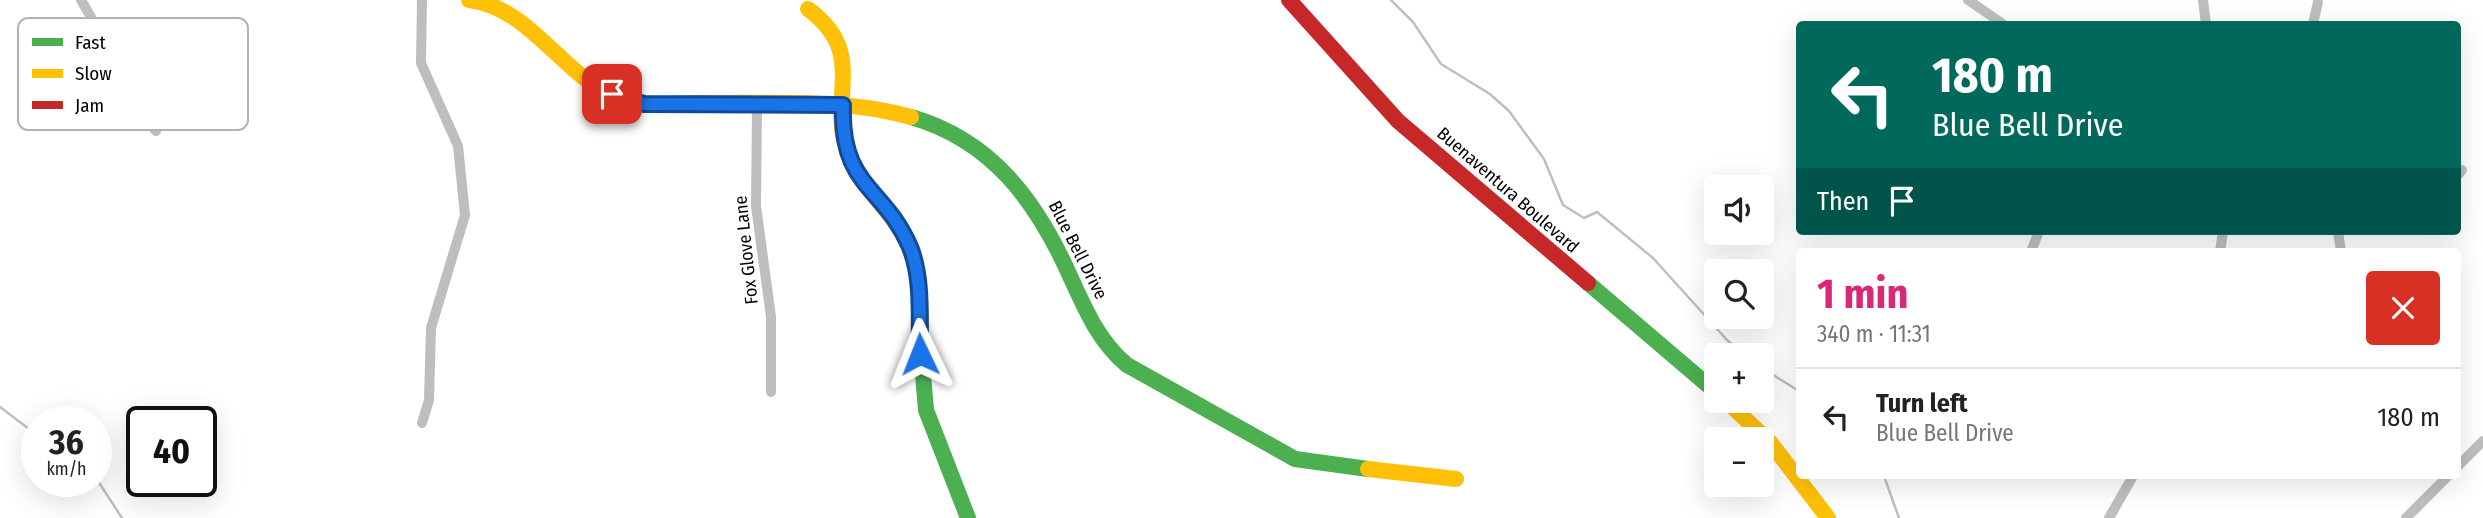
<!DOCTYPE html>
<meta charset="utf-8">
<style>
body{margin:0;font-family:"Fira Sans Condensed",sans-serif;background:#f6f6f6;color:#222;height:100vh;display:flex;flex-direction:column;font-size:26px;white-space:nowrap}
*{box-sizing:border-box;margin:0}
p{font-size:23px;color:#767676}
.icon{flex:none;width:38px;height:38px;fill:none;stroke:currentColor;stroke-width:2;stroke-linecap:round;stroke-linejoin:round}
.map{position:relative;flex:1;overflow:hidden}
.drawer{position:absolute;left:1796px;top:248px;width:665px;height:231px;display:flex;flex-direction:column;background:#fff;border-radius:7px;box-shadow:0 7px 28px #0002}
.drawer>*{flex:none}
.guide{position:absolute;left:1796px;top:21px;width:665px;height:214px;border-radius:7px;box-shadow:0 7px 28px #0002;background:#00695c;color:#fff;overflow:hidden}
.tools{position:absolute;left:1704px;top:175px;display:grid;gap:14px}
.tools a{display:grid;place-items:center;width:70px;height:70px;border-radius:7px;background:#fff;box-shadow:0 7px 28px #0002;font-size:35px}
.speed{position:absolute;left:21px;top:406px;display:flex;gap:14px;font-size:35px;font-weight:700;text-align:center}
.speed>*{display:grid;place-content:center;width:91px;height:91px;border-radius:50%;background:#fff;box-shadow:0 7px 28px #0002;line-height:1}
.speed small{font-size:18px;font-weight:400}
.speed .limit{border:4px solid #111;border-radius:10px;background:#fff;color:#111}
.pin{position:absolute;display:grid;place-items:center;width:60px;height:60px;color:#fff;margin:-30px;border-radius:14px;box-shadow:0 4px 10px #0006}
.me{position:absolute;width:77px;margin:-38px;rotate:358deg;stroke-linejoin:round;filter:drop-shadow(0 0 5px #0008)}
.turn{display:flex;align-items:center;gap:24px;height:147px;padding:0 21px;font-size:32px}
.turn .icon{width:91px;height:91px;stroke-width:2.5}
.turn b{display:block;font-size:49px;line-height:60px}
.then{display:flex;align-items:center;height:66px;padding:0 21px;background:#0003;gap:14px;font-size:26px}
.round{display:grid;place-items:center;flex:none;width:74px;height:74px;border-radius:7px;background:#f6f6f6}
.head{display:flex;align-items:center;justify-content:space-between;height:119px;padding:0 21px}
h1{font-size:42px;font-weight:700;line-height:52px;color:#db2777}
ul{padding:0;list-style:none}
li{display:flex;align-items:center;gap:21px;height:98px;padding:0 21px;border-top:2px solid #e0e0e0}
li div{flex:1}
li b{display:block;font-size:26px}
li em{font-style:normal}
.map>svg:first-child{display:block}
</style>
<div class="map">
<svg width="2483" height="518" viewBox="0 0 2483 518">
<rect width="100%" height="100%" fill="#fff"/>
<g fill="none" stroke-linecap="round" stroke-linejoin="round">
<g stroke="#bfbfbf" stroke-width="2.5">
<path d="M1391,0L1413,22L1441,64L1490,94L1509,111L1544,159L1563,205L1584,218L1597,212L1653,258L1727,340L1746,355"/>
<path d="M1762,368L1799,391"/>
<path d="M0,407L37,435"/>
<path d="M1884,476L1899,518"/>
<path d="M96,478L122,518"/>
</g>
<g stroke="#bebebe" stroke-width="10">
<path d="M81,0L117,62L139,113L156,131"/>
<path d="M1968,0L2003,24"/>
<path d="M2203,0L2206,24"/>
<path d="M2313,24L2318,2"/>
<path d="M757,105L756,206L771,317V392"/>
<path d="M2457,176L2462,170"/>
<path d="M2338,231L2341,252"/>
<path d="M2031,252L2039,231"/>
<path d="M2220,252L2223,231"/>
<path d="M422,423L429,400L431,328L465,215L458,146L421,63L422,0"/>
<path d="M2457,467L2483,441"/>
<path d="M2109,518L2133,476"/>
<path d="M2406,518L2448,476"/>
</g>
<g stroke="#4caf50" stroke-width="16">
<path d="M911,117C992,140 1037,202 1070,276C1085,309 1099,342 1127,365L1295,459L1368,469"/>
<path d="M1588,283L1717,393"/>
<path d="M921,351L926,410L968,518"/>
</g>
<g stroke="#ffc107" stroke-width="16">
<path d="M469,0C535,8 566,85 629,102C647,107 673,103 693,103C765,104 841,97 911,117"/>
<path d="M808,9C868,53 828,95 847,151C856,179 878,199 895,222C923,260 921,306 921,351"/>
<path d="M1726,401L1770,442L1828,518"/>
<path d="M1368,469L1456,479"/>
</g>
<path stroke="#c62828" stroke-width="16" d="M1289,0L1398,121L1588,283"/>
</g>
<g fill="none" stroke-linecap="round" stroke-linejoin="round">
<defs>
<path id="route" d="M612,94L644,104L843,105C840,187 883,185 910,247C923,279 919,320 920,354"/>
</defs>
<use href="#route" stroke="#114b97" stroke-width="18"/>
<use href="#route" stroke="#1a73e8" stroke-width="12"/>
</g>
<g text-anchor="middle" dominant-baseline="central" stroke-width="6" stroke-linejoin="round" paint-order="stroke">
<g font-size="18" fill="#000" stroke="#fff">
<text transform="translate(1508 190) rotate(41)">Buenaventura Boulevard</text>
<text transform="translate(746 250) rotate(-96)">Fox Glove Lane</text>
<text transform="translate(1078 250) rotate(63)">Blue Bell Drive</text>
</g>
</g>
<rect x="18" y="18" width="230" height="112" rx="10" fill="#fff" stroke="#b2b2b2" stroke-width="2"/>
<rect x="32" y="38" width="31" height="8" fill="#4caf50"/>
<rect x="32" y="69" width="31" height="9" fill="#ffc107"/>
<rect x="32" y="101" width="31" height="8" fill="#c62828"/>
<g font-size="19" fill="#000">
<text x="75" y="49">Fast</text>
<text x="75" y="80">Slow</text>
<text x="75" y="112">Jam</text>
</g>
</svg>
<div class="tools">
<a><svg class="icon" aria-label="sound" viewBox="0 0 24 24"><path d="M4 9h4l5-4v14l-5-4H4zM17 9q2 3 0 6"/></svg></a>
<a><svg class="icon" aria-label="search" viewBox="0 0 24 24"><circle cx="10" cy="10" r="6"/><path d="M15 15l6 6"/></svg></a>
<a>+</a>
<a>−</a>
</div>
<div class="speed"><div>36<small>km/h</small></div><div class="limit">40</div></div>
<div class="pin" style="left:612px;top:94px;background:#d93025"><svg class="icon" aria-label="arrive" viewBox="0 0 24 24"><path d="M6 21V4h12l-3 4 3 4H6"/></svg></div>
<svg class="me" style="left:920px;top:354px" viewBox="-20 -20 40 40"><path d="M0-17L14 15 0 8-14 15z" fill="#1a73e8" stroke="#fff" stroke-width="4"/></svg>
<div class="guide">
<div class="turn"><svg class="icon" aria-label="left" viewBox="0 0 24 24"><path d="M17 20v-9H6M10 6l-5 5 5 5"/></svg><div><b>180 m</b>Blue Bell Drive</div></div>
<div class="then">Then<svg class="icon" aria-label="arrive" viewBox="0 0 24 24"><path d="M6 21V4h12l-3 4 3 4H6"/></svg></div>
</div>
<section class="drawer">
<div class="head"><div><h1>1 min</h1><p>340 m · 11:31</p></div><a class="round" style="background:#d93025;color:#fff"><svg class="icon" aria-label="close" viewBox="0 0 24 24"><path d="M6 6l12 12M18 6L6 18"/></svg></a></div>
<ul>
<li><svg class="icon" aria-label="left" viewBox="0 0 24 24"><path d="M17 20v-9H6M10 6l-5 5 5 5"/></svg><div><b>Turn left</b><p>Blue Bell Drive</p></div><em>180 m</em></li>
</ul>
</section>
</div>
